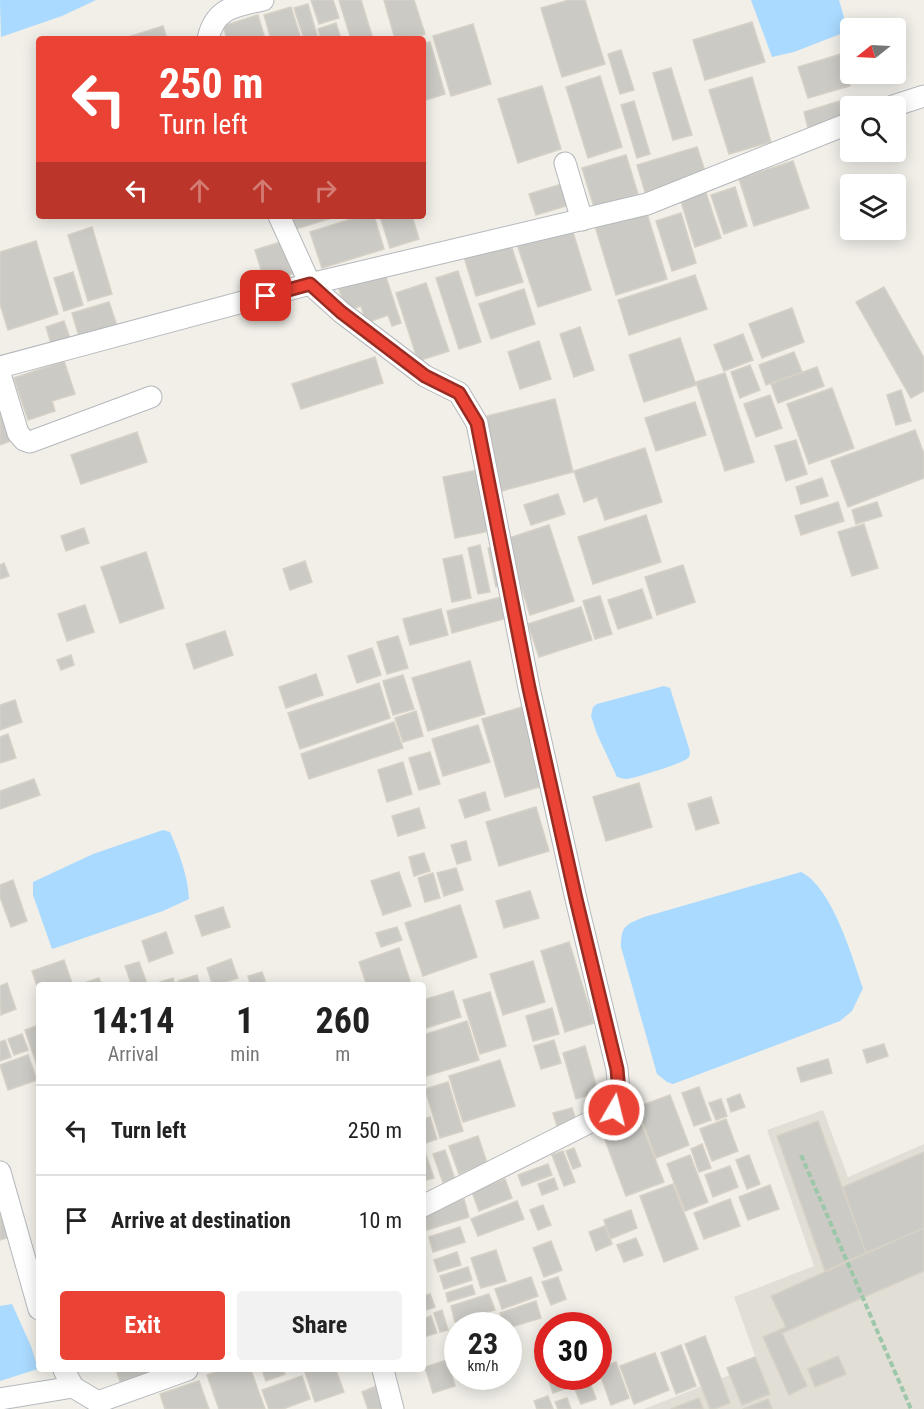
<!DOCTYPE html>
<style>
body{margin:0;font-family:"Roboto Condensed",sans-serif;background:#f2f2f2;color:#222;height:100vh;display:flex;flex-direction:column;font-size:22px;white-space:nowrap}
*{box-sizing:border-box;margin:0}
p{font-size:20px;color:#767676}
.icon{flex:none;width:33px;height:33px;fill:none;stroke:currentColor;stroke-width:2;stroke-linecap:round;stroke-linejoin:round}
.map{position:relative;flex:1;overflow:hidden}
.side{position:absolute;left:36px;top:982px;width:390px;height:390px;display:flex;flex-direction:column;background:#fff;border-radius:6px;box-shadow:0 3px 15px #0003}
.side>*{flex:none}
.banner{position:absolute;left:36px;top:36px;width:390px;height:183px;border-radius:6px;box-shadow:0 3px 15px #0003;background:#ea4335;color:#fff;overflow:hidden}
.needle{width:39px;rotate:252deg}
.controls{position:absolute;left:840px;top:18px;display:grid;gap:12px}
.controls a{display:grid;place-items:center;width:66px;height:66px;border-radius:6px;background:#fff;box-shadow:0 3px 15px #0003;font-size:30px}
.speed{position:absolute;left:444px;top:1312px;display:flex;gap:12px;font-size:30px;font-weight:700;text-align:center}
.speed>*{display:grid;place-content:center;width:78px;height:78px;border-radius:50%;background:#fff;box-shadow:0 3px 15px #0003;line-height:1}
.speed small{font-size:15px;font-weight:400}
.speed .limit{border:9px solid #d22;background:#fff;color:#111}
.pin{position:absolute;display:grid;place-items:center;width:51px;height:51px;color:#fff;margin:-26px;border-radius:12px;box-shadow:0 3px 9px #0006}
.me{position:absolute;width:66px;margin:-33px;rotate:8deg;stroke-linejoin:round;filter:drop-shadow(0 0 4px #0008)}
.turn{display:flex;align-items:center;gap:21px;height:126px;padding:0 24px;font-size:27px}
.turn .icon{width:78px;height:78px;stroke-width:2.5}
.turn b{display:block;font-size:42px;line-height:51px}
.lanes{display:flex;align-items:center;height:57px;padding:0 24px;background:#0003;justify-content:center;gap:30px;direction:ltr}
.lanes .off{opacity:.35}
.eta{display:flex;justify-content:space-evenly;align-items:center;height:102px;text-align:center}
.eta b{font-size:36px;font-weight:700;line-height:42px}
.primary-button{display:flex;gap:12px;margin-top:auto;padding:12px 24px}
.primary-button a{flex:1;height:69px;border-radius:6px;background:#ea4335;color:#fff;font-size:24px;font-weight:700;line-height:69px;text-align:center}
.primary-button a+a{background:#f2f2f2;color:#222}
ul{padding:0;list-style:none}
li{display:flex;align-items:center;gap:18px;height:90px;padding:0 24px;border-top:2px solid #e0e0e0}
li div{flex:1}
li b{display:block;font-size:22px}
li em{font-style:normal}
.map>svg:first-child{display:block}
</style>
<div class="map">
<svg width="924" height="1409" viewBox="0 0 924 1409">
<rect width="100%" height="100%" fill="#f1efe8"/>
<path fill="#e1ded6" d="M823,1110L848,1177L924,1144V1409H644L758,1364L734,1297L814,1266L767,1130Z"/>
<g fill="#aadaff">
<path d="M0,0H96L62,16L1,37Z"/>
<path d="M751,0H839L848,31L794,52L772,57Z"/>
<path d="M664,686L670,688L689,748C690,753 691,754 688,758C684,763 635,778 627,779C622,779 622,778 617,777L597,734L591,716L593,707L597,704Z"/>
<path d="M163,830L170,832C179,853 188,876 189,899L163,911L52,949L33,895V882L93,854Z"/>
<path d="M801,872C832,887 852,956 863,988L852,1011L840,1021L673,1084L667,1082L657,1074L621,947C621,926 625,925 644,917Z"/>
<path d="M12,1304L31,1346L38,1369L0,1381V1306Z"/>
</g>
<g fill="#cccac5" stroke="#d6d1c6" stroke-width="1.5">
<path d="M311,0H333L339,18L319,24Z"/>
<path d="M339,0H361L373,39H351Z"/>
<path d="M384,0H414L425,34L410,39H395Z"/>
<path d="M569,0H585L605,64L562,77L541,8Z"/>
<path d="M308,4L318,39H304L294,8Z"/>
<path d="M291,7L301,39H271L264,15Z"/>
<path d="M258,15L265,39H227L223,26Z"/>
<path d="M752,22L765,62L705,80L693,40Z"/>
<path d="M336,23L341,39H321L318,29Z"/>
<path d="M473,24L491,84L451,96L433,36Z"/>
<path d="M163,26L167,39H122Z"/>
<path d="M430,42L445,94L423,101V44Z"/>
<path d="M621,50L634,90L620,94L608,54Z"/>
<path d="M841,54L850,86L808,98L798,67Z"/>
<path d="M671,68L692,135L673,140L653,73Z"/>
<path d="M600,76L622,147L588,158L566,87Z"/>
<path d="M752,77L771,142L729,154L709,90Z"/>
<path d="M542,86L561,149L518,163L498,99Z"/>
<path d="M846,99L850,115L808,128L804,112Z"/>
<path d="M634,101L650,154L637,158L621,105Z"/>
<path d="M697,147L706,174L645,192L637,165Z"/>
<path d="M626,155L638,194L594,207L582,168Z"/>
<path d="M793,161L809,208L754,226L739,179Z"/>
<path d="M562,184L569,205L536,215L529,194Z"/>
<path d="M735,187L747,226L724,234L711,195Z"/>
<path d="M705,190L721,238L695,247L680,198Z"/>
<path d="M646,210L667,279L616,295L595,226Z"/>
<path d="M681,213L696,263L672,271L656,221Z"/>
<path d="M285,216H338L289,231Z"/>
<path d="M361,216H374L384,249L322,268L310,232Z"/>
<path d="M380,216H412L419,239L390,248Z"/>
<path d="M571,226L591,290L538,307L517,244Z"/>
<path d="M92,227L112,294L88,301L68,235Z"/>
<path d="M287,240L297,272L265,282L255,250Z"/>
<path d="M36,241L58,314L8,330L0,304V252Z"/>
<path d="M510,242L523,282L476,296L464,257Z"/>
<path d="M458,271L481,342L459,349L436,278Z"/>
<path d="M73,272L83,305L64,311L54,278Z"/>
<path d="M385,274L401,323L392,326L388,315L366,323L361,306L346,311L339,289Z"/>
<path d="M695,275L707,309L629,335L618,300Z"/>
<path d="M426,283L449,351L418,361L396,293Z"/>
<path d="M884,287L924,358V391L911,398L856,302Z"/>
<path d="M524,289L535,324L491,339L479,304Z"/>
<path d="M109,302L119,332L81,343L72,313Z"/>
<path d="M792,308L804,342L762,358L749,324Z"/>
<path d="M64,321L72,344L53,350L46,327Z"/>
<path d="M580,327L594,370L574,377L560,334Z"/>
<path d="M743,334L753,360L724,371L714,345Z"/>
<path d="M680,338L696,385L644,402L629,355Z"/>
<path d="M539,341L551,379L520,389L508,352Z"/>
<path d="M794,352L802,372L766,385L759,365Z"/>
<path d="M375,357L383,383L301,409L292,384Z"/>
<path d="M64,361L75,394L52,401L55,411L28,420L14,378Z"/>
<path d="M750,365L760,390L740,398L731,372Z"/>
<path d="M817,367L824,386L778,403L771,384Z"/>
<path d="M725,373L754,462L725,471L696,382Z"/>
<path d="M832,388L854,448L809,464L787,404Z"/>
<path d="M901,390L911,421L896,425L887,395Z"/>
<path d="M770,395L782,428L756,437L744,404Z"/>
<path d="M555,399L573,472L498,492L487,416Z"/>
<path d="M0,401L13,440L0,445Z"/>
<path d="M695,402L706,435L656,451L645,418Z"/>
<path d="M915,430L924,454V478L848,507L831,461Z"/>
<path d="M137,432L147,462L81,484L71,455Z"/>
<path d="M796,440L807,474L786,481L775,446Z"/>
<path d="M645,448L662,502L605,520L597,497L584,502L574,471Z"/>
<path d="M478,470L490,531L455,538L443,477Z"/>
<path d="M822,478L828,496L801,504L796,487Z"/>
<path d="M558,494L565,514L531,525L524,505Z"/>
<path d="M838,502L844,521L801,535L795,516Z"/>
<path d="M877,502L882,516L856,524L852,510Z"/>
<path d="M646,515L661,562L593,584L578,537Z"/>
<path d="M864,524L878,568L852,576L838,532Z"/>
<path d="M549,525L574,601L530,615L506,539Z"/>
<path d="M84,528L89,543L66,551L61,536Z"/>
<path d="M480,545L490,592L478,594L468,548Z"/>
<path d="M499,546L507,585L496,587L488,548Z"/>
<path d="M146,552L164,608L120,623L101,567Z"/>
<path d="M462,555L471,598L452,602L443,559Z"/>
<path d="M305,561L312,582L290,590L283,569Z"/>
<path d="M4,563L9,576L0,579V565Z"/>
<path d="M683,565L695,602L657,615L645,577Z"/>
<path d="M642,589L652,618L618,629L608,600Z"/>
<path d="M505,596L511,617L452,633L447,611Z"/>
<path d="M600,596L612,634L595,639L583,601Z"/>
<path d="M85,605L94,632L67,641L58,614Z"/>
<path d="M581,607L592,640L539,657L528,624Z"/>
<path d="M441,609L448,635L410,645L403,619Z"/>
<path d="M225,631L233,655L194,669L186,644Z"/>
<path d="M398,636L408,668L387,674L377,642Z"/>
<path d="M372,648L381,675L357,683L348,656Z"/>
<path d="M71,655L74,665L61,670L57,660Z"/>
<path d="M470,661L485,714L428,731L412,678Z"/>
<path d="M316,674L323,695L286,708L279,687Z"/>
<path d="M403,675L414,709L393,715L383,681Z"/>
<path d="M379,683L390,718L300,749L288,713Z"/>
<path d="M15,700L22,722L0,730V705Z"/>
<path d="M522,707L546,785L505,797L482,719Z"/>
<path d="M416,711L423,736L403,742L395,718Z"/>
<path d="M394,722L403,748L309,779L301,754Z"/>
<path d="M478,725L490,762L443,776L432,739Z"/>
<path d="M8,734L16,758L0,763V737Z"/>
<path d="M430,752L440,784L419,790L409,758Z"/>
<path d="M403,762L412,794L387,802L378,770Z"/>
<path d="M34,779L40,795L0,809V791Z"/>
<path d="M639,783L652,827L606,841L593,797Z"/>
<path d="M485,792L490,810L465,818L459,800Z"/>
<path d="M711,797L719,823L696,830L688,804Z"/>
<path d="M536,807L549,851L499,866L486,822Z"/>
<path d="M419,808L425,828L398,836L392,816Z"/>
<path d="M466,841L471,860L457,864L451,845Z"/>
<path d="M424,853L430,871L414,876L409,857Z"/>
<path d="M456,868L463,890L444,896L437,873Z"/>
<path d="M399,872L411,906L383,915L371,881Z"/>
<path d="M433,873L440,898L425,902L418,878Z"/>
<path d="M13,880L27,921L11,927L0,897V885Z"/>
<path d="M530,891L539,918L504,928L496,901Z"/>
<path d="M460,905L477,957L423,976L405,923Z"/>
<path d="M223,907L230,927L202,936L195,916Z"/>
<path d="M397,927L402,940L381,947L376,933Z"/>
<path d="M166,932L173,953L149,962L142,941Z"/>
<path d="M569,942L594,1023L565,1032L541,951Z"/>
<path d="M399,948L411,984L367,986L359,962Z"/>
<path d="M231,959L238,978L213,986L207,968Z"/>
<path d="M64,960L73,986H39V992L32,971Z"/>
<path d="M533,961L545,1002L503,1015L490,974Z"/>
<path d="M139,962L148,986H132L125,966Z"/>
<path d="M262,972L267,986H251L248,976Z"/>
<path d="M197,975L200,986H179L178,981Z"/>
<path d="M99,978L102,986H78V985Z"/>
<path d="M173,978L175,986H154V984Z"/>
<path d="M7,983L16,1009L1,1015L0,986Z"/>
<path d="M453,991L461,1017L423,1029V1000Z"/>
<path d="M490,992L506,1046L480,1054L463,1000Z"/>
<path d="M552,1008L559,1034L533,1041L526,1016Z"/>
<path d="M467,1021L479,1060L423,1077V1035Z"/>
<path d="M39,1025V1071L25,1030Z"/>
<path d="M22,1034L28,1050L14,1055L8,1039Z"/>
<path d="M5,1040L11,1057L0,1061V1042Z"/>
<path d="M554,1040L561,1063L541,1069L534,1046Z"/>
<path d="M884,1044L888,1056L867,1063L863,1050Z"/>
<path d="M585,1046L598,1092L576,1099L563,1053Z"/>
<path d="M28,1055L37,1080L8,1090L0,1065Z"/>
<path d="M828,1059L832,1073L801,1082L797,1068Z"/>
<path d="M500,1060L515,1106L463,1122L449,1076Z"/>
<path d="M448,1082L463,1131L440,1138L425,1089Z"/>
<path d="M699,1087L711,1120L694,1126L682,1093Z"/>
<path d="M740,1094L745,1107L731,1112L727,1099Z"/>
<path d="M670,1095L689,1145L656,1158L637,1107Z"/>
<path d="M721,1099L727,1116L716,1120L709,1103Z"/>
<path d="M572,1108L576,1120L557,1126L553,1113Z"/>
<path d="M430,1117L437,1139L423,1144V1119Z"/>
<path d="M726,1119L738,1151L712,1161L700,1129Z"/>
<path d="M818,1121L866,1253L825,1271L777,1136Z"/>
<path d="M641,1123L664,1182L626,1196L604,1137Z"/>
<path d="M478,1136L487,1163L459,1174L449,1146Z"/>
<path d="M702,1144L711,1168L699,1172L691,1149Z"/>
<path d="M574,1148L581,1166L573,1169L566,1151Z"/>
<path d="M445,1150L455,1179L443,1183L433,1154Z"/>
<path d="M563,1151L575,1182L564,1186L552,1155Z"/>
<path d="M924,1152V1228L866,1253L843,1187Z"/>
<path d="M426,1155L434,1178L423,1181V1156Z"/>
<path d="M690,1155L708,1202L685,1211L667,1164Z"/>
<path d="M749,1155L760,1184L747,1189L736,1160Z"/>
<path d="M548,1164L552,1175L522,1186L518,1175Z"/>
<path d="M730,1166L738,1187L713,1197L705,1175Z"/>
<path d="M554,1178L558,1189L542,1195L538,1184Z"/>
<path d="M505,1179L512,1198L479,1211L472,1192Z"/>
<path d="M673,1184L698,1249L664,1262L640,1196Z"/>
<path d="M770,1185L779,1209L748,1220L739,1197Z"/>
<path d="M464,1199L469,1217L427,1230L423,1212Z"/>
<path d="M730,1199L740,1226L704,1239L694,1213Z"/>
<path d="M517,1201L524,1219L478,1236L471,1219Z"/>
<path d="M543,1205L551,1225L538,1230L530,1210Z"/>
<path d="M631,1210L637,1228L610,1239L604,1220Z"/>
<path d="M6,1214L13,1236L0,1240V1216Z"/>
<path d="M605,1226L612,1244L596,1251L589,1232Z"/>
<path d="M460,1227L465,1242L433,1252L429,1237Z"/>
<path d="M924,1228V1271L782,1333L807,1386L789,1395L763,1337L786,1327L771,1296Z"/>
<path d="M636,1238L643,1255L624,1262L617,1245Z"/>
<path d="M551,1241L562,1270L544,1277L533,1248Z"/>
<path d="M496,1250L506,1281L481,1288L471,1258Z"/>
<path d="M457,1252L461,1265L438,1272L434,1260Z"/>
<path d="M468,1267L472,1280L444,1289L440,1276Z"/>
<path d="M531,1277L538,1296L502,1309L495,1289Z"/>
<path d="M558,1277L566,1299L551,1305L542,1282Z"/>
<path d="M472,1285L475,1294L448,1302L446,1293Z"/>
<path d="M430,1294L435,1307L423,1311V1296Z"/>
<path d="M489,1294L495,1310L455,1322L451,1306Z"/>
<path d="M536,1301L541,1318L508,1328V1326H504L500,1313Z"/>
<path d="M442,1310L448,1330L440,1332L434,1313Z"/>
<path d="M431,1316L437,1333L423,1337V1319Z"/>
<path d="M705,1336L730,1403L714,1409H710L685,1344Z"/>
<path d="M681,1345L696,1386L676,1394L661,1353Z"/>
<path d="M655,1353L669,1390L634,1404L620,1366Z"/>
<path d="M838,1356L846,1374L815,1387L808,1369Z"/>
<path d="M755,1357L770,1394L742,1405L727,1368Z"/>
<path d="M447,1360L455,1386L433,1393L425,1367Z"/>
<path d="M616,1362L629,1398L611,1405L598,1368Z"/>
<path d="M548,1366V1377H563L567,1388L553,1393L544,1367Z"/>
<path d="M116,1370H148L149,1374L121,1384Z"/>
<path d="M221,1370H251L265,1409H219L207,1375Z"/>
<path d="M262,1370H283L285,1374L266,1381Z"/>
<path d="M312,1370H336L344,1392L315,1402L305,1372Z"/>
<path d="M302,1376L310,1399L283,1409H269L262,1390Z"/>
<path d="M570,1377H588L596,1399L581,1404Z"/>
<path d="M199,1381L209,1409H165L160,1394Z"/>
<path d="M379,1385L388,1409H368L362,1392Z"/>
<path d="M548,1396L553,1409H537L534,1401Z"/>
<path d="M567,1398L571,1409H558L555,1402Z"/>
<path d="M699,1398L703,1409H671Z"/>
<path d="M768,1399L772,1409H743Z"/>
</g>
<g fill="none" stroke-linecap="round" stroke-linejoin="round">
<defs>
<g id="minor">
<path d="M208,39C215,7 236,6 263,0"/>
<path d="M893,106L924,96"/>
<path d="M565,163L582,220"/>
<path d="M279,216L310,284L341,312L425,376L459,393L477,423L529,688L576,899L617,1069L619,1092L614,1110L423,1206"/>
<path d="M0,367L310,284L647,204L850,123"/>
<path d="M0,374L18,433L24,440L30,442L151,397"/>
<path d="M0,1172L39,1309"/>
<path d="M64,1370L73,1387L98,1402L187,1370"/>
<path d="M383,1370L393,1409"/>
<path d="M0,1399L73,1387"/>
</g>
</defs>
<use href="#minor" stroke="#b5b8bc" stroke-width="23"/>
<path stroke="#9cc7a9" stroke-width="4" stroke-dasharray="6 3" stroke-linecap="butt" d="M801,1155L911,1409"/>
<use href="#minor" stroke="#fff" stroke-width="21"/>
</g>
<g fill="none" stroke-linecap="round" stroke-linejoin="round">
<defs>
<path id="route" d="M266,296L310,284L341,312L425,376L459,393L477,423L529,688L576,899L617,1069L619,1092L614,1110"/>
</defs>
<use href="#route" stroke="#982c22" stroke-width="15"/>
<use href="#route" stroke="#ea4335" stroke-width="10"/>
</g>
</svg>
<div class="controls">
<a><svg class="needle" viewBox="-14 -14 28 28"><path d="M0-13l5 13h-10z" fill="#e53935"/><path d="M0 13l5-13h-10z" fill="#767676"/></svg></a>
<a><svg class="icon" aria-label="search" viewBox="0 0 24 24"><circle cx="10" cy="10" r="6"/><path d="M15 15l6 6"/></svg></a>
<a><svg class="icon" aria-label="layers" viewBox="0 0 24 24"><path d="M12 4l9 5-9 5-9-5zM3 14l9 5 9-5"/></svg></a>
</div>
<div class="speed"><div>23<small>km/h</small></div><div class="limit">30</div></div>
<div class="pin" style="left:266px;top:296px;background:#d93025"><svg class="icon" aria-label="arrive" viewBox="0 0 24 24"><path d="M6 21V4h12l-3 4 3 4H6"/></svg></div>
<svg class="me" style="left:614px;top:1110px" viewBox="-20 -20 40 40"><circle r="17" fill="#ea4335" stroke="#fff" stroke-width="3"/><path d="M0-11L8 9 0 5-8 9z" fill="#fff"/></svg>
<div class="banner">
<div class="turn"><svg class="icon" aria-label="left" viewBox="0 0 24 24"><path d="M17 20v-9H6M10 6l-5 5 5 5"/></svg><div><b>250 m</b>Turn left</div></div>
<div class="lanes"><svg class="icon" aria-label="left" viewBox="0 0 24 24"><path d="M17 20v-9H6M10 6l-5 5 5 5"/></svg><svg class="icon off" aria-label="ahead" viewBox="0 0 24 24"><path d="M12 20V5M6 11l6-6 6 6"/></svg><svg class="icon off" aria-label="ahead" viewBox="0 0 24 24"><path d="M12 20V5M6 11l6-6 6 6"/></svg><svg class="icon off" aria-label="right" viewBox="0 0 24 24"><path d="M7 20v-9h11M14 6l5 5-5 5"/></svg></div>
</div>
<section class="side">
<div class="eta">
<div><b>14:14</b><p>Arrival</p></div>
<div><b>1</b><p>min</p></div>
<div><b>260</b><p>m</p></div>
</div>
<ul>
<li><svg class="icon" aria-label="left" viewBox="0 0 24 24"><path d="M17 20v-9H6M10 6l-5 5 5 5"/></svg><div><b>Turn left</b></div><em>250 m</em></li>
<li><svg class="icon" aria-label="arrive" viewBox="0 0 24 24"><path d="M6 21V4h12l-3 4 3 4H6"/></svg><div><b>Arrive at destination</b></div><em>10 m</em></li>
</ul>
<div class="primary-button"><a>Exit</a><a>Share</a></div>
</section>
</div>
